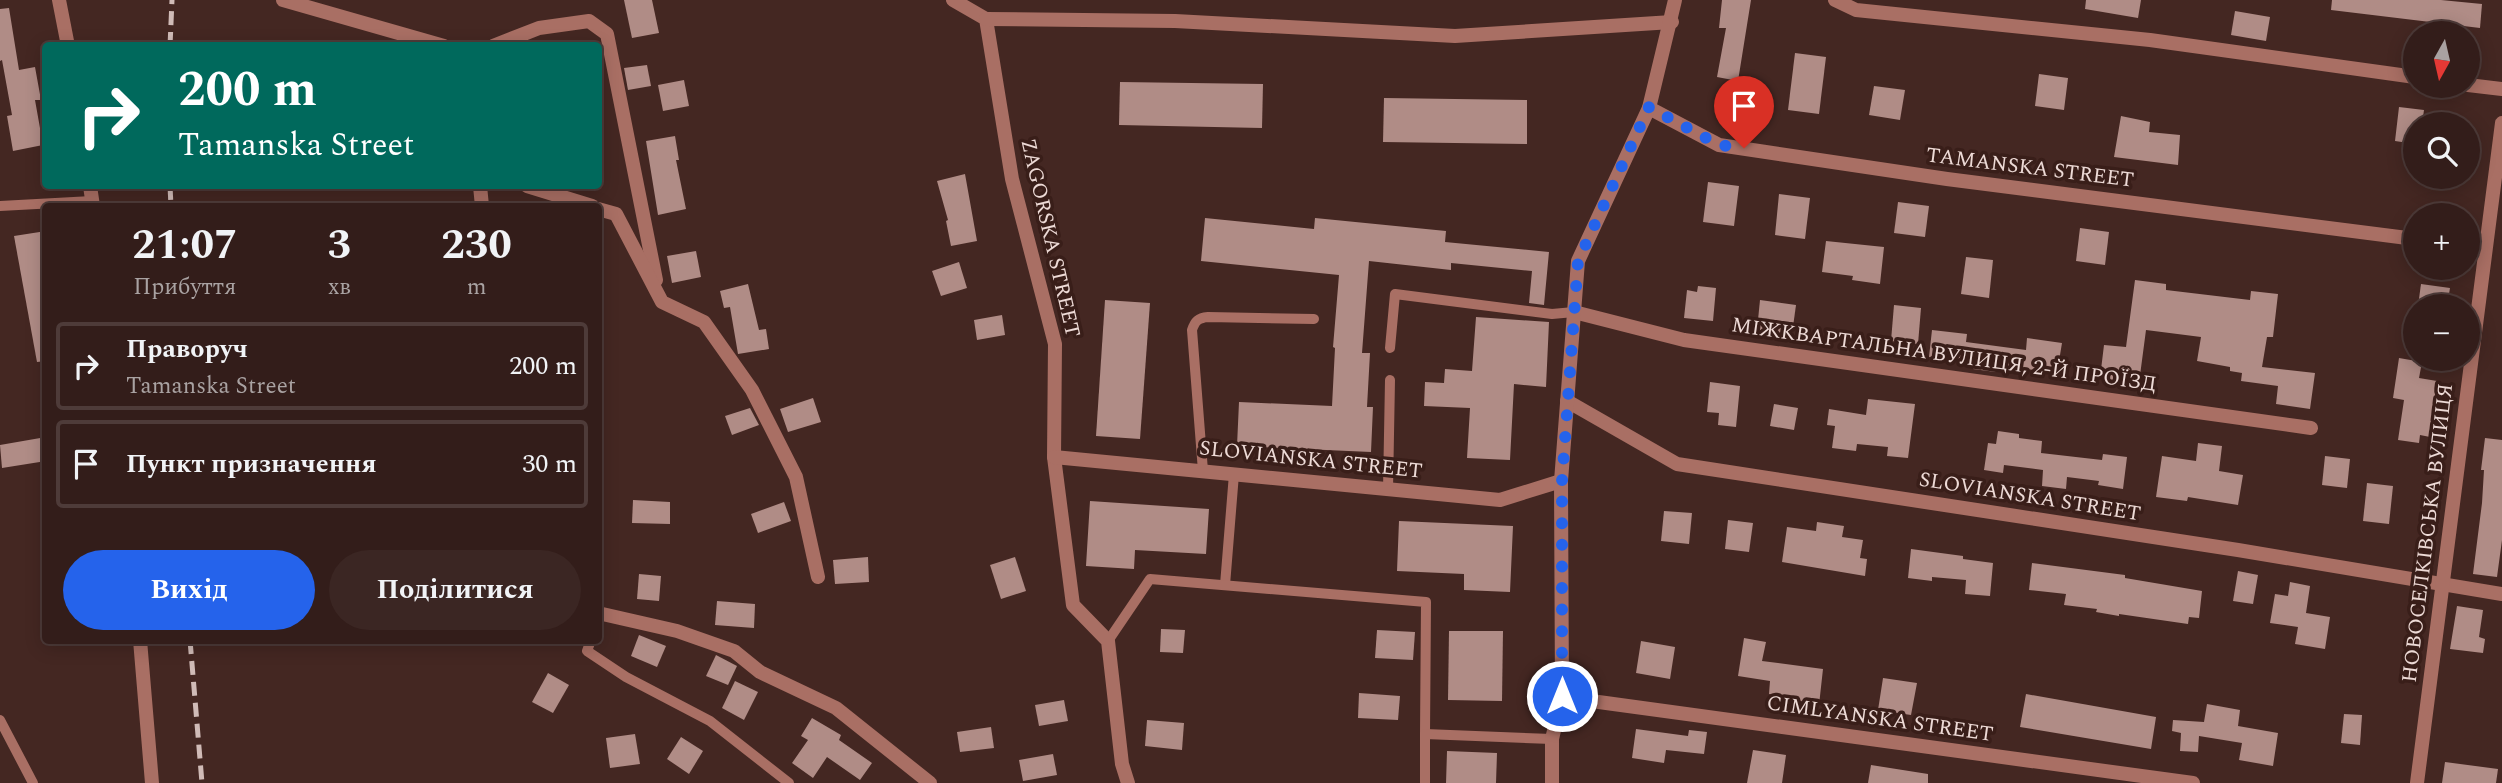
<!DOCTYPE html>
<html lang="uk">
<meta charset="utf-8">
<style>
body{margin:0;font-family:Spectral,serif;background:#3b2623;color:#f1f3f6;height:100vh;display:flex;flex-direction:column;font-size:26px;white-space:nowrap}
*{box-sizing:border-box;margin:0}
p{font-size:23px;color:#a9a2a2}
.icon{flex:none;width:38px;height:38px;fill:none;stroke:currentColor;stroke-width:2;stroke-linecap:round;stroke-linejoin:round}
.map{position:relative;flex:1;overflow:hidden}
.side{position:absolute;left:42px;top:203px;width:560px;height:441px;display:flex;flex-direction:column;background:#331d1a;border-radius:7px;box-shadow:0 4px 18px #0003,0 0 0 2px #4e3b39}
.side>*{flex:none}
.hud{position:absolute;left:42px;top:42px;width:560px;height:147px;border-radius:7px;box-shadow:0 4px 18px #0003,0 0 0 2px #4e3b39;background:#00695c;color:#fff;overflow:hidden}
.needle{width:46px;rotate:188deg}
.tools{position:absolute;left:2403px;top:21px;display:grid;gap:14px}
.tools a{display:grid;place-items:center;width:77px;height:77px;border-radius:50%;background:#331d1a;box-shadow:0 4px 18px #0003,0 0 0 2px #4e3b39;font-size:35px}
.pin{position:absolute;display:grid;place-items:center;width:60px;height:60px;color:#fff;margin:-72px -30px;border-radius:50% 50% 50% 0;rotate:-45deg;box-shadow:0 0 7px #0007}
.pin .icon{rotate:45deg}
.me{position:absolute;width:77px;margin:-38px;rotate:0deg;stroke-linejoin:round;filter:drop-shadow(0 0 5px #0008)}
.turn{display:flex;align-items:center;gap:24px;height:147px;padding:0 21px;font-size:32px}
.turn .icon{width:91px;height:91px;stroke-width:2.5}
.turn b{display:block;font-size:49px;line-height:60px}
.eta{display:flex;justify-content:space-evenly;align-items:center;height:119px;text-align:center}
.eta b{font-size:42px;font-weight:700;line-height:49px}
.cta{display:flex;gap:14px;margin-top:auto;padding:14px 21px}
.cta a{flex:1;height:80px;border-radius:42px;background:#2563eb;color:#fff;font-size:28px;font-weight:700;line-height:80px;text-align:center}
.cta a+a{background:#3b2623;color:#f1f3f6}
ul{padding:0;list-style:none}
li{display:flex;align-items:center;gap:21px;height:88px;margin:0 14px 10px;padding:0 7px;border:4px solid #4e3b39;border-radius:7px}
li div{flex:1}
li b{display:block;font-size:26px}
li em{font-style:normal}
.map>svg:first-child{display:block}
</style>
<div class="map">
<svg width="2502" height="783" viewBox="0 0 2502 783">
<rect width="100%" height="100%" fill="#442722"/>
<g fill="#b08c86">
<path d="M624,0H652L659,33L632,38Z"/>
<path d="M1722,0H1751L1738,81L1717,77L1726,28H1719Z"/>
<path d="M2086,0H2141L2138,18L2085,9Z"/>
<path d="M2332,0H2441L2482,4L2480,28L2331,10Z"/>
<path d="M9,8L19,70L35,67L41,100H35L43,145L13,151L7,116L12,115L2,60L0,61V9Z"/>
<path d="M2235,11L2270,17L2266,41L2231,35Z"/>
<path d="M1795,53L1826,57L1819,114L1788,110Z"/>
<path d="M647,65L651,86L628,90L624,68Z"/>
<path d="M2039,74L2068,78L2064,110L2035,106Z"/>
<path d="M684,80L689,106L663,111L658,85Z"/>
<path d="M1120,82L1263,84L1262,128L1119,125Z"/>
<path d="M1874,86L1905,90L1900,120L1869,115Z"/>
<path d="M1384,98L1527,100V144L1383,142Z"/>
<path d="M2399,107L2424,110L2422,124H2415V144L2395,141Z"/>
<path d="M2121,116L2150,122L2149,132L2180,135L2178,165L2114,157Z"/>
<path d="M675,136L679,160H676L686,209L658,215L646,141Z"/>
<path d="M965,174L977,241L951,246L946,221L948,220L937,181Z"/>
<path d="M1708,182L1739,186L1734,226L1703,222Z"/>
<path d="M1779,194L1810,198L1805,239L1775,235Z"/>
<path d="M1898,202L1929,206L1925,237L1894,233Z"/>
<path d="M1205,218L1314,229L1315,218L1446,231L1445,242L1549,252L1544,305L1529,303L1532,271L1451,263V270L1369,261L1362,353H1370L1367,407H1373L1371,452L1237,446L1239,402L1332,406L1335,348L1333,347L1339,275L1201,261Z"/>
<path d="M2080,228L2109,232L2105,265L2076,261Z"/>
<path d="M46,231V361L37,362L14,236Z"/>
<path d="M1826,241L1884,247L1880,284L1852,280L1853,276L1822,272Z"/>
<path d="M696,251L701,277L672,283L667,256Z"/>
<path d="M1966,257L1993,260L1989,298L1961,294Z"/>
<path d="M959,262L967,288L941,296L932,271Z"/>
<path d="M2135,280L2166,284V290L2250,300L2251,291L2278,294L2273,337H2267L2262,367L2315,373L2310,409L2276,404L2278,386L2241,381L2242,373L2230,371V367L2197,361L2201,337L2146,330L2139,383L2100,378L2104,345L2126,347Z"/>
<path d="M748,284L759,330L766,329L769,349L738,354L730,307L724,308L720,291Z"/>
<path d="M2421,284L2450,288L2447,306H2418Z"/>
<path d="M1698,286L1716,288L1713,321L1684,318L1687,290L1697,292Z"/>
<path d="M1105,300L1150,303L1140,439L1096,436Z"/>
<path d="M1760,300L1796,305L1792,334L1757,330Z"/>
<path d="M1894,305L1921,308L1918,344L1891,341Z"/>
<path d="M1002,315L1005,335L977,340L974,320Z"/>
<path d="M1476,317L1549,322L1546,387L1514,384L1510,460L1467,458L1470,408L1424,406L1425,382L1444,383L1445,369L1472,371Z"/>
<path d="M1932,330L1967,334L1966,342L2026,350L2027,338L2062,343L2057,373L1997,365L1996,372L1973,369L1974,361L1929,357Z"/>
<path d="M2399,358L2422,362L2419,378L2437,381L2430,437L2420,435L2419,443L2398,440L2404,400L2393,398Z"/>
<path d="M1710,382L1740,386L1736,427L1718,425L1719,413L1707,412Z"/>
<path d="M813,398L821,422L788,432L780,409Z"/>
<path d="M1868,399L1915,404L1908,458L1887,456L1888,447L1857,444L1856,451L1832,448L1835,426L1827,425L1829,409L1866,415Z"/>
<path d="M1774,404L1798,408L1794,430L1770,426Z"/>
<path d="M750,408L759,425L732,435L725,416Z"/>
<path d="M1998,431L2019,434V438L2042,441L2041,453L2102,460L2103,454L2127,457L2123,489L2098,485L2099,481L2067,477L2066,489L2042,486L2043,470L2004,465L2003,473L1984,470L1988,443L1996,444Z"/>
<path d="M46,437V461L2,468L0,445Z"/>
<path d="M2485,438L2502,440V540L2497,577L2473,574L2482,503L2484,470H2481Z"/>
<path d="M2198,443L2222,446L2219,471L2243,475L2238,505L2188,497L2187,501L2156,497L2162,456L2196,461Z"/>
<path d="M2325,456L2350,459L2347,488L2322,485Z"/>
<path d="M2367,483L2393,486L2389,524L2363,521Z"/>
<path d="M633,500L670,502V524L632,523Z"/>
<path d="M1090,501L1209,509L1206,554L1135,550L1134,569L1086,566Z"/>
<path d="M784,502L791,521L758,533L751,514Z"/>
<path d="M1664,511L1692,513L1689,544L1661,541Z"/>
<path d="M1728,520L1753,523L1749,552L1725,549Z"/>
<path d="M1399,521L1513,526L1510,592L1464,590V574L1397,571Z"/>
<path d="M1817,522L1844,526L1842,537L1863,540L1860,558L1867,559L1865,576L1782,562L1787,527L1816,531Z"/>
<path d="M1911,549L1963,556V559L1993,563L1990,596L1965,594L1966,580L1932,577V581L1908,578Z"/>
<path d="M868,557L869,582L835,584L833,560Z"/>
<path d="M1015,557L1026,591L1001,599L990,565Z"/>
<path d="M2032,563L2125,575V578L2202,591L2199,618L2189,617L2188,624L2119,614V616L2096,612L2097,609L2064,605L2066,594L2029,590Z"/>
<path d="M2238,571L2258,575L2253,604L2233,601Z"/>
<path d="M639,574L661,576L659,601L637,599Z"/>
<path d="M2290,582L2310,586L2306,613L2330,617L2325,649L2295,644L2298,627L2270,623L2275,594L2288,596Z"/>
<path d="M717,601L755,604L754,628L715,625Z"/>
<path d="M2457,606L2483,610L2479,637L2485,639L2483,653L2450,649Z"/>
<path d="M1161,629L1185,630L1183,653L1160,652Z"/>
<path d="M1377,630L1415,632L1413,660L1375,658Z"/>
<path d="M1449,631H1503L1502,701L1448,700Z"/>
<path d="M639,635L666,646L657,667L631,656Z"/>
<path d="M1744,638L1766,642L1762,661L1823,669L1819,705L1769,694L1770,681L1738,676Z"/>
<path d="M1641,641L1675,647L1670,679L1636,673Z"/>
<path d="M716,655L737,666L728,685L706,676Z"/>
<path d="M548,673L569,685L553,713L532,702Z"/>
<path d="M1883,678L1917,683L1911,715L1878,710Z"/>
<path d="M735,681L758,692L744,720L722,708Z"/>
<path d="M1359,693L1400,696L1398,720L1358,718Z"/>
<path d="M2026,694L2156,717L2151,749L2020,727Z"/>
<path d="M1064,700L1068,721L1039,726L1035,705Z"/>
<path d="M2207,704L2240,710L2238,726L2278,733L2273,766L2239,760L2242,743L2199,736L2198,752L2180,751L2181,733L2172,731L2173,720L2204,722Z"/>
<path d="M2344,714L2362,715L2360,745L2341,743Z"/>
<path d="M812,718L841,735L839,740L872,763L860,780L827,757L813,778L792,763L808,740L801,736Z"/>
<path d="M1147,720L1184,723L1182,750L1145,746Z"/>
<path d="M991,727L994,748L960,752L957,732Z"/>
<path d="M1636,729L1688,736L1689,730L1707,732L1704,754L1666,750L1664,763L1632,758Z"/>
<path d="M635,734L640,764L610,768L606,738Z"/>
<path d="M681,737L703,751L689,774L667,759Z"/>
<path d="M1753,750L1786,755L1782,783H1747Z"/>
<path d="M1447,751L1497,753L1496,783H1446Z"/>
<path d="M1053,754L1057,775L1023,781L1019,760Z"/>
<path d="M2445,762L2498,769L2496,783H2442Z"/>
<path d="M1871,765L1928,774V783H1868Z"/>
</g>
<g fill="none" stroke-linecap="round" stroke-linejoin="round">
<g stroke="#a96f64" stroke-width="10">
<path d="M0,206L92,201"/>
<path d="M1390,348L1395,294L1552,314L1574,312"/>
<path d="M1203,471L1192,330C1195,321 1198,318 1208,317L1314,319"/>
<path d="M1388,489L1390,380"/>
<path d="M1225,585L1234,474"/>
<path d="M591,640L587,651L626,677L710,721L789,783"/>
<path d="M1108,641L1150,579L1426,602L1425,734"/>
<path d="M0,720L33,783"/>
<path d="M1425,783V734L1552,739"/>
</g>
<g stroke="#a96f64" stroke-width="14">
<path d="M283,0L444,46"/>
<path d="M953,0L986,19L1012,179L1055,344L1054,457L1073,605L1108,641L1122,764L1128,783"/>
<path d="M1835,0L1856,10L2150,40L2415,77"/>
<path d="M986,19L1175,21L1455,36L1672,22"/>
<path d="M493,46L539,28L589,21L607,34L656,280"/>
<path d="M2468,85L2502,89"/>
<path d="M1649,108L1719,145L1947,179L2415,239"/>
<path d="M480,186L482,206"/>
<path d="M527,186L592,206"/>
<path d="M598,209L616,214L662,302L704,322L752,390L796,477L818,577"/>
<path d="M2468,246L2485,248"/>
<path d="M1574,312L1684,340L2311,428"/>
<path d="M1567,401L1677,464L2238,550L2502,594"/>
<path d="M1054,457L1500,500L1561,481"/>
<path d="M598,613L677,631L734,651L760,672L836,708L930,783"/>
<path d="M1562,697L2193,783"/>
<path d="M1552,783V739L1562,697L1561,481L1578,261L1649,108L1675,0"/>
<path d="M2417,783L2502,123"/>
</g>
<g stroke="#a96f64" stroke-width="14">
<path d="M59,0L68,46"/>
<path d="M90,186L93,206"/>
<path d="M140,640L152,783"/>
</g>
<g stroke="#d0bbb7" stroke-width="5" stroke-dasharray="14 7" stroke-linecap="butt">
<path d="M170,46L172,0"/>
<path d="M170,186L171,206"/>
<path d="M190,640L202,783"/>
</g>
</g>
<g fill="none" stroke-linecap="round" stroke-linejoin="round">
<path stroke="#2563eb" stroke-width="12" stroke-dasharray="0 21.6" d="M1562,696V481L1578,261L1649,107L1719,145L1744,148"/>
</g>
<g text-anchor="middle" dominant-baseline="central" stroke-width="7" stroke-linejoin="round" paint-order="stroke">
<g font-size="21" fill="#eddad6" stroke="#391e19">
<text transform="translate(2030 168) rotate(7)">TAMANSKA STREET</text>
<text transform="translate(1050 238) rotate(77)">ZAGORSKA STREET</text>
<text transform="translate(1944 355) rotate(8)">МІЖКВАРТАЛЬНА ВУЛИЦЯ, 2-Й ПРОЇЗД</text>
<text transform="translate(1311 460) rotate(6)">SLOVIANSKA STREET</text>
<text transform="translate(2030 497) rotate(9)">SLOVIANSKA STREET</text>
<text transform="translate(2428 533) rotate(-83)">НОВОСЕЛКІВСЬКА ВУЛИЦЯ</text>
<text transform="translate(1880 719) rotate(8)">CIMLYANSKA STREET</text>
</g>
</g>
</svg>
<div class="tools">
<a><svg class="needle" viewBox="-14 -14 28 28"><path d="M0-13l5 13h-10z" fill="#e53935"/><path d="M0 13l5-13h-10z" fill="#a9a2a2"/></svg></a>
<a><svg class="icon" aria-label="search" viewBox="0 0 24 24"><circle cx="10" cy="10" r="6"/><path d="M15 15l6 6"/></svg></a>
<a>+</a>
<a>−</a>
</div>
<div class="pin" style="left:1744px;top:148px;background:#d93025"><svg class="icon" aria-label="arrive" viewBox="0 0 24 24"><path d="M6 21V4h12l-3 4 3 4H6"/></svg></div>
<svg class="me" style="left:1562px;top:696px" viewBox="-20 -20 40 40"><circle r="17" fill="#2563eb" stroke="#fff" stroke-width="3"/><path d="M0-11L8 9 0 5-8 9z" fill="#fff"/></svg>
<div class="hud">
<div class="turn"><svg class="icon" aria-label="right" viewBox="0 0 24 24"><path d="M7 20v-9h11M14 6l5 5-5 5"/></svg><div><b>200 m</b>Tamanska Street</div></div>
</div>
<section class="side">
<div class="eta">
<div><b>21:07</b><p>Прибуття</p></div>
<div><b>3</b><p>хв</p></div>
<div><b>230</b><p>m</p></div>
</div>
<ul>
<li><svg class="icon" aria-label="right" viewBox="0 0 24 24"><path d="M7 20v-9h11M14 6l5 5-5 5"/></svg><div><b>Праворуч</b><p>Tamanska Street</p></div><em>200 m</em></li>
<li><svg class="icon" aria-label="arrive" viewBox="0 0 24 24"><path d="M6 21V4h12l-3 4 3 4H6"/></svg><div><b>Пункт призначення</b></div><em>30 m</em></li>
</ul>
<div class="cta"><a>Вихід</a><a>Поділитися</a></div>
</section>
</div>
